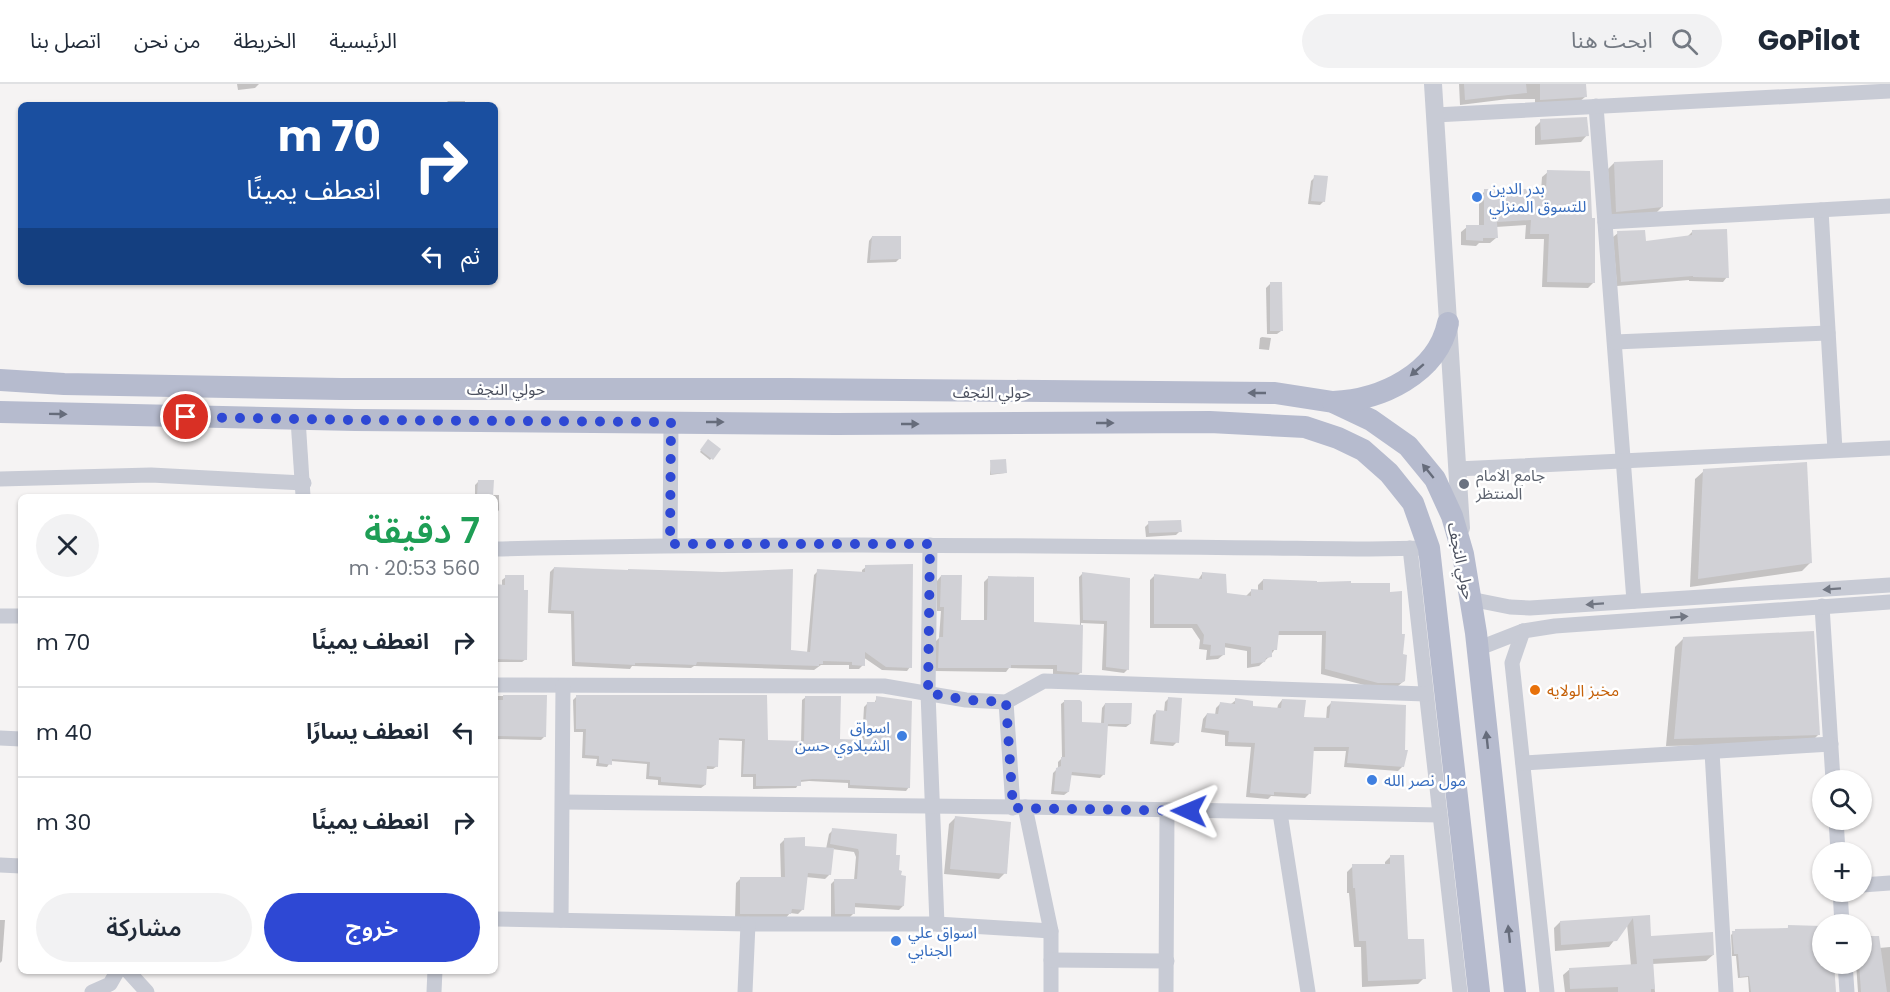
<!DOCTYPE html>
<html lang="ar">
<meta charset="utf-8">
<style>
body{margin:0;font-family:Poppins,"Noto Sans Arabic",sans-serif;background:#f2f2f3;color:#1f2937;direction:rtl;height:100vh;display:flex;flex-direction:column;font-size:22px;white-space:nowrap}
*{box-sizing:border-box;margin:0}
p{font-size:20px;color:#747a83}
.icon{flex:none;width:33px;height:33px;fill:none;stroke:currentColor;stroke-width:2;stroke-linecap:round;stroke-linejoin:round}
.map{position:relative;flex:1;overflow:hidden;direction:ltr}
.drawer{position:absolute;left:18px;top:410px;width:480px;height:480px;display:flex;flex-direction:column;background:#fff;border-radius:9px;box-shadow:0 2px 4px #0004;direction:rtl}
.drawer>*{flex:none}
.banner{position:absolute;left:18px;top:18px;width:480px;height:183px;border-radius:9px;box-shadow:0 2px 4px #0004;direction:rtl;background:#1a4fa0;color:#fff;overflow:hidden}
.tools{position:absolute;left:1812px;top:686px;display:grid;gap:12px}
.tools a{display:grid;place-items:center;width:60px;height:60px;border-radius:50%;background:#fff;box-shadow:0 2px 4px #0004;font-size:30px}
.pin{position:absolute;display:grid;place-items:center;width:51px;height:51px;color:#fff;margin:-26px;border:3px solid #fff;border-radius:50%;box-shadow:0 2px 6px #0007}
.me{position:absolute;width:66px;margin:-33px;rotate:271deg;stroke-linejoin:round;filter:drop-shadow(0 0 4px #0008)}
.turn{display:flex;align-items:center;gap:21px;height:126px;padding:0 18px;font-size:27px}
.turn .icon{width:78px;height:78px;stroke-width:2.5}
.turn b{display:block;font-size:42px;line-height:51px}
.then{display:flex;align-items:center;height:57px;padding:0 18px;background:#0003;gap:12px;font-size:22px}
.round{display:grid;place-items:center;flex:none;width:63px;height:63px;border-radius:32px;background:#f2f2f3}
.headline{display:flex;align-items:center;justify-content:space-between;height:102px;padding:0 18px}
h1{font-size:36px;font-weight:600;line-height:45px;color:#1e9e55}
.action{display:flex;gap:12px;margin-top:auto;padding:12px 18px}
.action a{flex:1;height:69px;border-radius:36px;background:#2e48d4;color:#fff;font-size:24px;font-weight:600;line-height:69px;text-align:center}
.action a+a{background:#f2f2f3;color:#1f2937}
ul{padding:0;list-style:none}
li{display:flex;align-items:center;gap:18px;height:90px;padding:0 18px;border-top:2px solid #e0e1e3}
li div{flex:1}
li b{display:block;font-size:22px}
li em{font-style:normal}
header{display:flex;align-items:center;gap:36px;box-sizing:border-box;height:84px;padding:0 30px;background:#fff;border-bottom:2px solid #e0e1e3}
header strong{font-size:28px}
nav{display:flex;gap:33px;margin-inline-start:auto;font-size:21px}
.search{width:420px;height:54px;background:#f2f2f3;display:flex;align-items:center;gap:15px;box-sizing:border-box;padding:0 21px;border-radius:33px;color:#747a83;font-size:22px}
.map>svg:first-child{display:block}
</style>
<header>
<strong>GoPilot</strong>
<div class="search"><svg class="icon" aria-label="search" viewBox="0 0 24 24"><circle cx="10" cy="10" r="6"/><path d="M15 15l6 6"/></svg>ابحث هنا</div>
<nav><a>الرئيسية</a><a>الخريطة</a><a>من نحن</a><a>اتصل بنا</a></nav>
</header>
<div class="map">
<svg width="1890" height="908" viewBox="0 0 1890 908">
<rect width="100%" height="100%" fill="#f5f3f3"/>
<g fill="#0003">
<path d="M237,0H259L255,4L238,6Z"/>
<path d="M1459,0H1584L1585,13L1579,18L1535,21V15H1508L1460,21Z"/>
<path d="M448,17H465V21H444Z"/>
<path d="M1541,37L1587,51L1581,58L1535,61V43Z"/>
<path d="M1614,79L1662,123L1656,129L1610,133L1608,85Z"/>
<path d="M1548,88L1594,198L1588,204L1542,203L1544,155H1525L1526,141L1496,143V154L1490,159H1479L1476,162L1461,161V148L1467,143H1479V113L1485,107H1541L1542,93Z"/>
<path d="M1315,93L1324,117L1320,121L1308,120L1311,97Z"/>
<path d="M1692,148L1727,193L1723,198L1689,197V196L1617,202L1613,153L1618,149L1644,158L1687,153Z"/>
<path d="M872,153L899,175L896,178L867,179L869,157Z"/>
<path d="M1270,200L1281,247L1277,250H1267L1266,204Z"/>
<path d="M1262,253L1271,254L1269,266L1259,265L1260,254Z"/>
<path d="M708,357L719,365L710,376L700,368Z"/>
<path d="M991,377L1005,389L990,391Z"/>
<path d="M1704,387L1810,479L1802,487L1690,503L1695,395Z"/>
<path d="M478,398L492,411H499V426L496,430L495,412H462H475V401Z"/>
<path d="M1149,439L1180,447L1176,451L1146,453L1145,443Z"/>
<path d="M866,483L910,583L907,587L882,586L863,573V581L859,585H849V581H821L814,586L694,582L691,584L632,582L630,585L572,582L571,530L548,529L550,488L554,484L789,568L807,569L814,491L818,487L862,489V486Z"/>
<path d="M1082,490L1128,495V585L1124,589L1102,586L1104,540L1081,539V588L1077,592L1053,591V585L1009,584L1006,588L935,587V558L939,554L941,527H937V497L941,492L960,538H984V498L988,494L1033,539L1080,542L1079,493Z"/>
<path d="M1202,490L1225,510L1246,512L1251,507H1258V501L1263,496L1349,500L1389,510L1402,572L1404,597L1398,602L1372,603L1321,590L1322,551H1277L1275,565L1270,572L1259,582L1247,584V567L1223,563V571L1218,575L1206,576L1207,566L1199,565L1200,556L1192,544H1150V496L1155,491L1198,496Z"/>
<path d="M506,493L526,575L522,578H495V502H502V496Z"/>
<path d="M1683,555L1819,650L1810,659L1666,662L1675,563Z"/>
<path d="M495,612H546L545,652L541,656L495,655Z"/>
<path d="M577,612L767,657L801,659L802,616L806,613L839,657H862L864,623L867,620H874L877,613L909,703L906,707L848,704V699L809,697L800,698L796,704L753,705V693H741L742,657L718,656L717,682L713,685H705V701L701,704L658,701V696L646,695L647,680L611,677L607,683L596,682L597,675L582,674L583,648H574L573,616Z"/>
<path d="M1169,614L1177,658L1173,662L1150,660L1153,631L1156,628H1164L1165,618Z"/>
<path d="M1236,616L1252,623L1277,626L1278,621L1282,616L1303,634L1326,636L1327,623L1332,618L1403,682L1398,687L1344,683L1346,667H1312L1309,710L1305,714L1271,712L1268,715L1246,713L1251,663L1225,662V651L1201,648L1203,635L1207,630L1215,631L1216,624L1220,620H1231Z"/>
<path d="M1065,617L1081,640H1101L1102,624L1105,620L1130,640L1126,643L1106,642L1104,690L1100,694L1070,691L1068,708L1064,711L1051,710L1053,689L1058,684V678L1062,674L1061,620Z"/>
<path d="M955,734L1005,789L999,795L944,790L949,740Z"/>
<path d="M833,746L895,772L903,822L899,826L853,823V830L849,834H831V800L835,796H854L856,773L854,768L832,765L830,790L825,795L806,793L803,825L798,830L790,829L785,835L735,834L736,799L741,794L781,795L780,760L785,755L803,763L826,765L829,750Z"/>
<path d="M1391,772L1407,857L1424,894L1418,900L1362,903L1361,863H1354L1349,809H1347V788L1353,782H1385V778Z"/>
<path d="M1648,832L1650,853L1713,871L1706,877L1652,880L1655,908H1565L1563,891L1570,885L1631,882L1627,840L1609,863L1555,867L1554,844L1560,838Z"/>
<path d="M0,836H5L2,877L0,879Z"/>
<path d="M1789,843H1822V879H1832L1833,908H1749L1748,893L1738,894L1736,872H1732L1731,851L1733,849L1786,845Z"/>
<path d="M1862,853L1878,854L1879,864L1890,863V908H1858L1856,879H1862Z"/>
</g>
<g fill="#d1d1d6">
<path d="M1464,0H1526L1527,9L1465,16Z"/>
<path d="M1540,0H1586L1587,13L1540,16Z"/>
<path d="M1587,33L1589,52L1541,56L1540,35Z"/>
<path d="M1663,76V123L1616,128L1614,78Z"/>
<path d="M1547,86L1590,87L1592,134H1595V199L1547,198L1549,150H1530L1531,136L1497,138L1498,154H1483V157L1466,156V141H1484V105H1546Z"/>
<path d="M1314,91L1328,92L1325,118L1311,117Z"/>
<path d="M1727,145L1729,194L1693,193V192L1621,198L1617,147L1645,146L1646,157L1692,151V146Z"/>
<path d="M872,152H901V175L870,176Z"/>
<path d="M1270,198H1282L1283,247H1270Z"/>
<path d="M708,355L721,365L713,376L700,366Z"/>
<path d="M1006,375L1007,389L991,390L990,376Z"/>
<path d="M1807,378L1812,479L1698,495L1703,385Z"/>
<path d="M478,396H494L493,412H477Z"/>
<path d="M1181,436L1182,448L1149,449L1148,437Z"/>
<path d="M913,480L912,584L886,583L865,568V582L852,581V578L823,577V580H819V582L697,578L696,581L647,579H635V581L575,578L574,527L551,526L554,483L628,486V485L722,488L793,485L791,566L810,568L817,485L865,488V481Z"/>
<path d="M1082,488L1130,494L1129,586L1106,583L1107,537L1083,536Z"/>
<path d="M1202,488L1226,490L1227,509L1251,512V505L1263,506V495L1317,497V498L1351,497V499H1390V508L1402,507V550H1405L1403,570L1407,571L1405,597L1401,599H1378L1325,585L1326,547H1279L1277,566H1272V573L1266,574L1265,578L1251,580V563L1225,559V571L1210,572L1211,561L1203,560L1204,551L1197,540H1154V490L1202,495Z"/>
<path d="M505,491H524V506H528L527,576L495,575V500L505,501Z"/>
<path d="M941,491H962L961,536H987L988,492L1034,493V538L1083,541L1082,589L1057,587V581H1011V584H938L939,553H943L944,523H940Z"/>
<path d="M1814,547L1820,651L1674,655L1683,553Z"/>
<path d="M503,611H547L546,653L495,652V616H503Z"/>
<path d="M576,611H767L768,656L804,657L805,612H841L840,655L864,656L867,618H876V612L912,617L910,704L850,701V696L813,695L801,696V702H756V690H743L745,655L719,654L718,683L707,682L706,701L661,698V693L649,692L650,678L612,675V681L599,679V672L585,671L586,645H576Z"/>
<path d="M1168,613L1182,614L1179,659L1154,657L1156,626L1167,627Z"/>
<path d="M1235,614L1253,617V622L1281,624L1282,615L1306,616L1304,633L1329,634L1331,617L1406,621L1405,666H1408L1404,683L1347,679L1349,663H1314L1311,710L1274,708V711L1250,709L1255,659L1228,658L1229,647L1205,644L1207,629L1218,630L1220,618L1235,620Z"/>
<path d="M1064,616H1080L1082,618V638L1104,639L1105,619H1132L1131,640H1108L1105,691L1072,688L1069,708L1054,707L1056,684L1061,682V673H1065Z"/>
<path d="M955,732L1011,738L1007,790L950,785Z"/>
<path d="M832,744L897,750L896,771H900L899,786L902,787L901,791L906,792L904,822L855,819V830H835L834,795H857L859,768L858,765L830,760Z"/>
<path d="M805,753V762L834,764L831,791L808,789L804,826L792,825L791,830H740V793H785L784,754Z"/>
<path d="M1390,771H1404L1408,855H1424L1426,895L1368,897L1366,857H1359L1355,804H1353L1352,780H1390Z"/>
<path d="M1650,831L1651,852L1713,848L1714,871L1653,875L1655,905H1651V908H1618V903L1570,905L1569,884L1637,880L1633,834L1617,857L1561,861L1560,837Z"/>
<path d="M1788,841L1822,842V879H1834L1836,908H1751L1749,892L1740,893L1738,870H1734L1732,847H1735V845L1788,844Z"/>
<path d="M1862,852H1879L1887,908H1861L1859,879H1862Z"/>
</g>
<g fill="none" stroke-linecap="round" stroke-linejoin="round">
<g stroke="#c8cbd5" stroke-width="15">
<path d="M1596,22L1634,517"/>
<path d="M1435,31L1890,7"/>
<path d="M1821,126L1835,366"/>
<path d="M1605,138L1890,122"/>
<path d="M1615,258L1828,249"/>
<path d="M298,335L303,412"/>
<path d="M1457,385L1890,364"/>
<path d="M0,395L151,391L304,399"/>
<path d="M670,460L671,338"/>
<path d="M930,461L928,609L937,840"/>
<path d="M1410,464L1460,908"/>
<path d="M495,465C787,458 1078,462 1370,465L1429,464"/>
<path d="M1470,515L1510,523L1530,524L1890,501"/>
<path d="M1822,522L1833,696"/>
<path d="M0,532H21"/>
<path d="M1523,547L1512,579L1547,908"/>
<path d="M1477,565L1523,547L1555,542L1890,518"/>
<path d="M495,601L884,602L966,616L1006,618L1044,597L1426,610"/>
<path d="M1006,618L1013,724"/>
<path d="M0,654L21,655"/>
<path d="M1712,668L1726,908"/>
<path d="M1523,679L1831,660"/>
<path d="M563,718L1025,723L1440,731"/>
<path d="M1025,723L1051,847V908"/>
<path d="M1280,729L1308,908"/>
<path d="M1836,735L1838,768"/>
<path d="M0,781L21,782"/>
<path d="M1862,801L1890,799"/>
<path d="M1840,807L1842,840"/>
<path d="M495,835L748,840H937L1051,847"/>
<path d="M561,836L563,602"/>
<path d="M1051,876L1167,877"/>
<path d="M1845,879L1847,908"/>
<path d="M127,886L147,908"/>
<path d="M92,908L110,900L118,886"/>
<path d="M434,908L435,886"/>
<path d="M745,908L748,840"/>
<path d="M1166,908L1167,727"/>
</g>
<path stroke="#c8cbd5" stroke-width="18" d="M1433,0L1461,444"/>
<g stroke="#b6bbce" stroke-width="22">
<path d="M0,296L64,300L341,305H788L1275,309L1333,318L1371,336L1408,362L1435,395L1452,432L1463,470L1476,549L1515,908"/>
<path d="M1333,318C1381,316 1437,290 1448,239"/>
<path d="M0,328L355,336L836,340L1210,338L1305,343L1338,354L1363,366L1389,389L1413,419L1429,464L1479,908"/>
</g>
</g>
<defs><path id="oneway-solid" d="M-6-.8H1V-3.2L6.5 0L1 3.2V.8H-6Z" transform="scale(1.5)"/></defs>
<g fill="#666c7b">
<use href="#oneway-solid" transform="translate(1417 286) rotate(139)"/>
<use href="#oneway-solid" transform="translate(1257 309) rotate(-180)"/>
<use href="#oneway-solid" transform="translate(58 330) rotate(1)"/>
<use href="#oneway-solid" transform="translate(715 338)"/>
<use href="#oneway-solid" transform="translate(1105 339)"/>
<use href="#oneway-solid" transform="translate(910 340)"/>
<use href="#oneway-solid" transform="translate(1428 387) rotate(-129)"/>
<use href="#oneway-solid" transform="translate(1487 656) rotate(-96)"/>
<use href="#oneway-solid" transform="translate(1509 850) rotate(-96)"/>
</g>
<g fill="#717682">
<use href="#oneway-solid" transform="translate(1832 505) rotate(176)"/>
<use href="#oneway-solid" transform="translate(1595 520) rotate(176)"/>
<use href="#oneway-solid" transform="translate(1679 533) rotate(-4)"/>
</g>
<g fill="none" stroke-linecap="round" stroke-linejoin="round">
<path stroke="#2e48d4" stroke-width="10" stroke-dasharray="0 18" d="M186,333L355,336L671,338L670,460H930L928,609L966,616L1006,618L1013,724L1189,727"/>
</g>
<g fill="#3f7fe0" stroke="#fff" stroke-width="2">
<circle cx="1477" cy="113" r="6"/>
<circle cx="902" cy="652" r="6"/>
<circle cx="1372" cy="696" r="6"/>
<circle cx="896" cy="857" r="6"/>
</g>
<circle fill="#6b7280" stroke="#fff" stroke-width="2" cx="1464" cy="400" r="6"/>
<circle fill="#e8710a" stroke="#fff" stroke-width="2" cx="1535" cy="606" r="6"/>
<g text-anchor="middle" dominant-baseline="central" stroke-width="5" stroke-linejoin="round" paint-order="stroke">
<g font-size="16" fill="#366cbe" stroke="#fff" text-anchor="start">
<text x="1489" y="104">بدر الدين<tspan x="1489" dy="18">للتسوق المنزلي</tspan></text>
<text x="890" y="643" text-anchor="end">اسواق<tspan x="890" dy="18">الشبلاوي حسن</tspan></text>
<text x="1384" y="696">مول نصر الله</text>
<text x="908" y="848">اسواق علي<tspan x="908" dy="18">الجنابي</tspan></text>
</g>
<g font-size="16" fill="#4c515f" stroke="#fff">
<text x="506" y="305">حولي النجف</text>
<text x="992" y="308">حولي النجف</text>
<text transform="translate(1461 477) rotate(78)">حولي النجف</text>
</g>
<g font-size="16" fill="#5b616d" stroke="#fff" text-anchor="start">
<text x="1476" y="391">جامع الامام<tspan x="1476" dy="18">المنتظر</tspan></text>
</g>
<g font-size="16" fill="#c56008" stroke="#fff" text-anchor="start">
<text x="1547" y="606">مخبز الولايه</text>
</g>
</g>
</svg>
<div class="tools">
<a><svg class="icon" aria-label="search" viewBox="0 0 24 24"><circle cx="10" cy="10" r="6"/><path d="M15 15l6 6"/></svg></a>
<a>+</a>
<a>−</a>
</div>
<div class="pin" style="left:186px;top:333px;background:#d93025"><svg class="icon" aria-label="arrive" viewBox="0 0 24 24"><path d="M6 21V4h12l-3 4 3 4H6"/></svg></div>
<svg class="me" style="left:1189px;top:727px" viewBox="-20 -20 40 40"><path d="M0-17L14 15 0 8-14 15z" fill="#2e48d4" stroke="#fff" stroke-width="4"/></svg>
<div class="banner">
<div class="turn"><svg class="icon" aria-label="right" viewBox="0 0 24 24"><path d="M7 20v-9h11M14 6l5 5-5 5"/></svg><div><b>70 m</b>انعطف يمينًا</div></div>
<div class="then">ثم<svg class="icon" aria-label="left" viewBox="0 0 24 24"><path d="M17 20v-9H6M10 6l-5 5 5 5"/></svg></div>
</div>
<section class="drawer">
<div class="headline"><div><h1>7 دقيقة</h1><p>560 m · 20:53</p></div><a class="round"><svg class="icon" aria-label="close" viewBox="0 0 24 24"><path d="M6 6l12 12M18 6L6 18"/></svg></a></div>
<ul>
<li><svg class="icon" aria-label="right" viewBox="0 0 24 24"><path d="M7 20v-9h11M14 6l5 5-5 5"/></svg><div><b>انعطف يمينًا</b></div><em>70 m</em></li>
<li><svg class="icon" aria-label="left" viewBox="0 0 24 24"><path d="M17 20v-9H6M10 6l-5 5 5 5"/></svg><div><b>انعطف يسارًا</b></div><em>40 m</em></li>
<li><svg class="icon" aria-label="right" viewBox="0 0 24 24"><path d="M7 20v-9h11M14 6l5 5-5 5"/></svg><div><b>انعطف يمينًا</b></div><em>30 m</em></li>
</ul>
<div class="action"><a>خروج</a><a>مشاركة</a></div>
</section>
</div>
